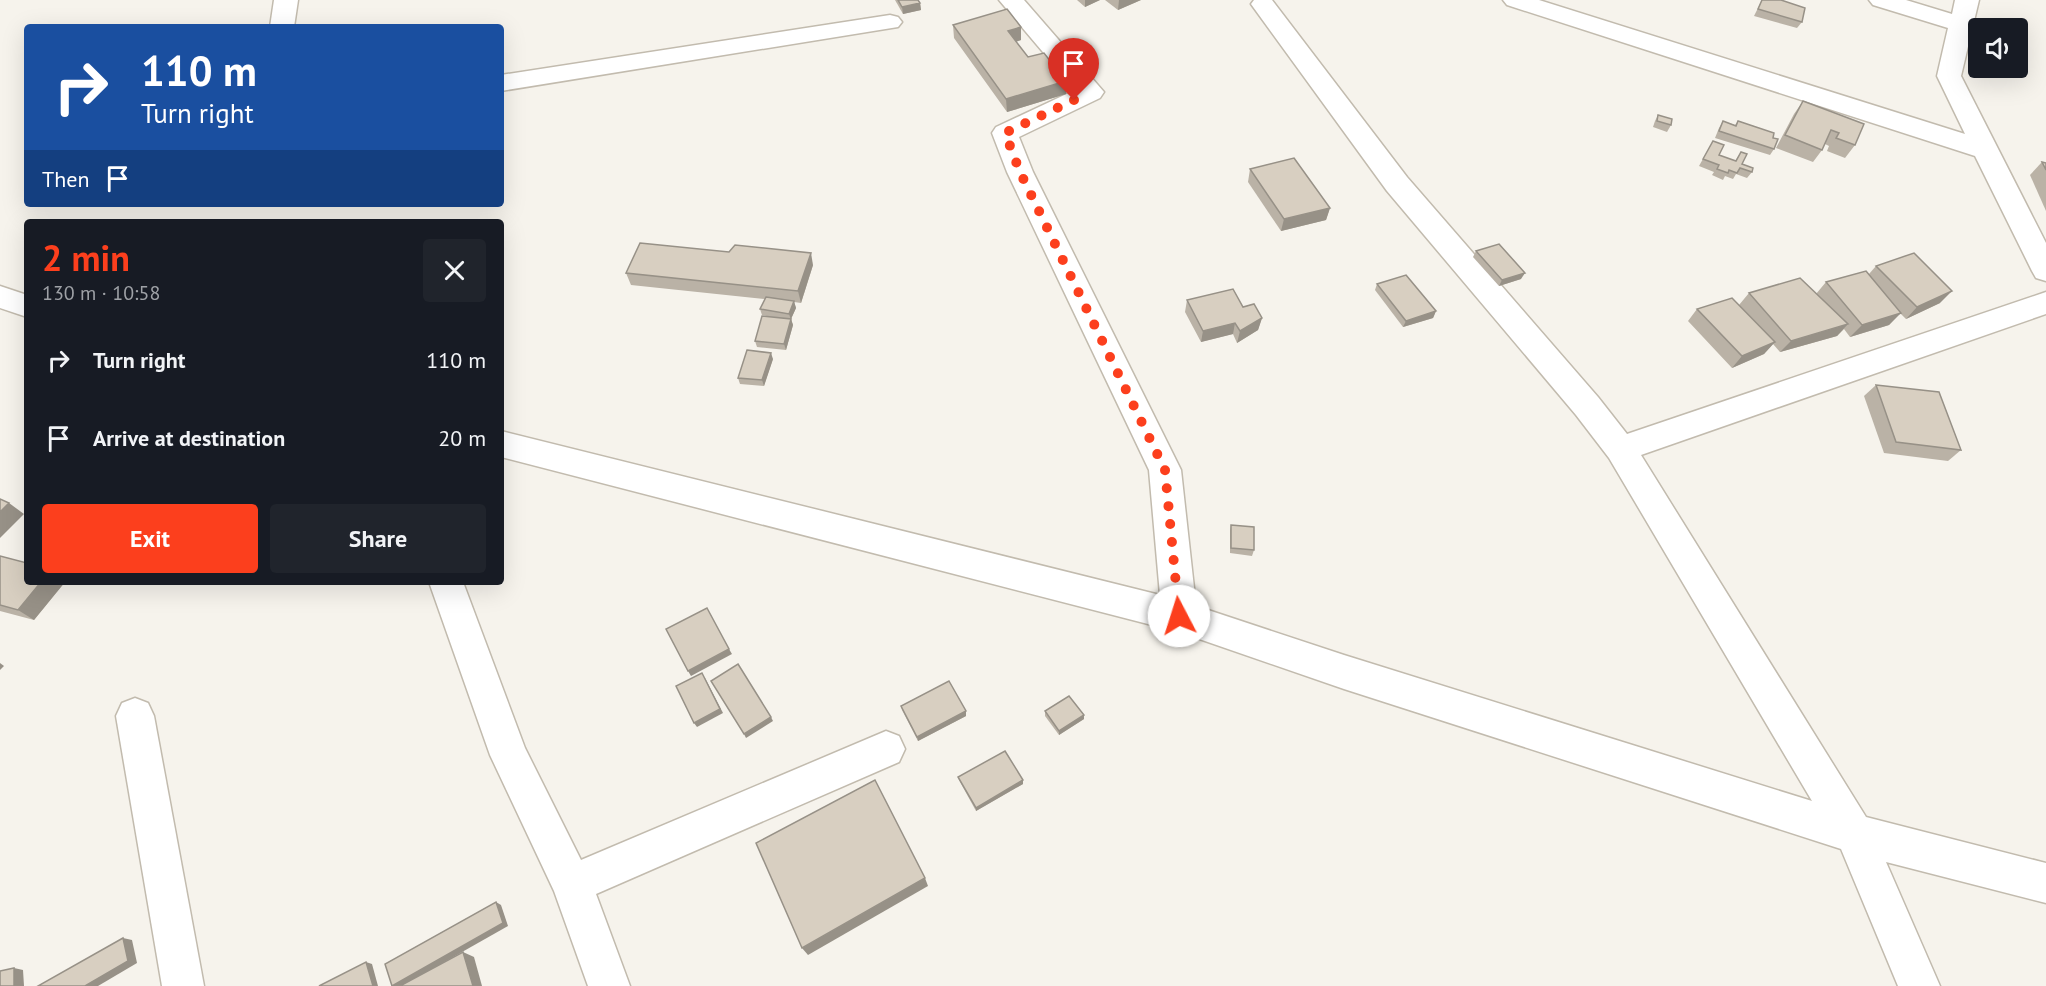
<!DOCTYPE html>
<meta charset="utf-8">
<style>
body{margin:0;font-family:"PT Sans",sans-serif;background:#20242c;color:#f1f3f6;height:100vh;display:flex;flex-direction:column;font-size:22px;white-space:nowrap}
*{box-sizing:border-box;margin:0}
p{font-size:20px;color:#9ea1a6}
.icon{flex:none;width:33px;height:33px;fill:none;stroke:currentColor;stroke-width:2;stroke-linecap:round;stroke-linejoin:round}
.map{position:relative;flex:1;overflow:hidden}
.sheet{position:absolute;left:24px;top:219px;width:480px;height:366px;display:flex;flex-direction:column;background:#171b24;border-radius:6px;box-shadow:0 6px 24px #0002}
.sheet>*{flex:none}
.guide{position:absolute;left:24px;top:24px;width:480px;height:183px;border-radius:6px;box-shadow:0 6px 24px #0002;background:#1a4fa0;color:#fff;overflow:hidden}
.controls{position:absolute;left:1968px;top:18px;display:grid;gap:12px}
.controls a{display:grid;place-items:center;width:60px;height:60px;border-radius:6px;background:#171b24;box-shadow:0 6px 24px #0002;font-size:30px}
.pin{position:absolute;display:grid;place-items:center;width:51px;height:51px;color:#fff;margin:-62px -26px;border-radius:50% 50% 50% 0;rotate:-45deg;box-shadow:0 0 6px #0007}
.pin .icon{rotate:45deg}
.me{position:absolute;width:66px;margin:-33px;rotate:355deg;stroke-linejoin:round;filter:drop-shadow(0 0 4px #0008)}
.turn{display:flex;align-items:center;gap:21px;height:126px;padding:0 18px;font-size:27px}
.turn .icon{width:78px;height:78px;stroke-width:2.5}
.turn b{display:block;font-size:42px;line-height:51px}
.then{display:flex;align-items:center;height:57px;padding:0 18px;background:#0003;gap:12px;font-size:22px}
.round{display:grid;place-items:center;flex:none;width:63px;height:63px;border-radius:6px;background:#20242c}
.summary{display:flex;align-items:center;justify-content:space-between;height:102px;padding:0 18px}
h1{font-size:36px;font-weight:800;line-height:45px;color:#fc3f1d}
.primary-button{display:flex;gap:12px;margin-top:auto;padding:12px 18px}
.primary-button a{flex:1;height:69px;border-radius:6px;background:#fc3f1d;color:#fff;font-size:24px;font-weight:800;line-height:69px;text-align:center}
.primary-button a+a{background:#20242c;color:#f1f3f6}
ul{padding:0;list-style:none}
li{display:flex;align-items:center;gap:18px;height:78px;padding:0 18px}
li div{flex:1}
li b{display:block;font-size:22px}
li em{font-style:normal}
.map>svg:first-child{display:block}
</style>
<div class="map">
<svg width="2046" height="986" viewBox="0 0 2046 986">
<rect width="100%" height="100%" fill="#f6f3ec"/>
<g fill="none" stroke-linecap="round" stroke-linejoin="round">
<defs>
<g id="minor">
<path d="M274,0H298L294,27H270Z"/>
<path d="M999,0H1024L1104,92L1100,98L1019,137L1033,172L1181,470L1196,606L1344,655L1812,801L1609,458L1576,415L1387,191L1251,4L1254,0H1272L1407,177L1598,397L1627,434L2046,292V314L1641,455L1866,817L2046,863V903L1886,862L1940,986H1898L1841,849L1344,689L1179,632L501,457V431L1160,595L1149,470L1007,172L992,133L996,127L1075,90Z"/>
<path d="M1503,0H1539L1965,134L1937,76L1948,28L1873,5L1869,0H1906L1952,14L1955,0H1979L1961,76L2046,243V281L2036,278L2032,271L1975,156L1507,5Z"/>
<path d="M890,15L898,17L902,22L898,27L501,91V75Z"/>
<path d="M0,286L27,295V317L0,308Z"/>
<path d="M429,582H463L525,748L581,860L886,731L899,736L905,749L899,762L596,894L630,986H588L554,891L490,755Z"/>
<path d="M135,698L148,703L154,716L204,986H162L116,716L122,703Z"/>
</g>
</defs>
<use href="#minor" stroke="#c2bbae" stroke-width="3"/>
<use href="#minor" fill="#fff" fill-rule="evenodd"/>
</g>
<g fill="#bab2a6">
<path d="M895,0H918L920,3L921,10L903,14Z"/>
<path d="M1077,0H1100L1085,7Z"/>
<path d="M1105,0H1141L1118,10Z"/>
<path d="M1762,0H1781L1802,22L1797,28L1754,16Z"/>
<path d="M953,25L1021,27V40L1016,42L1028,57L1066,81V94L1007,112L954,38Z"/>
<path d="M1803,101L1855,145L1845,158L1827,151L1829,146L1825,144L1822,150L1813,162L1776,148L1794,114Z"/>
<path d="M1658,115L1671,125L1667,132L1653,127L1655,121Z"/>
<path d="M1723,121L1735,125L1738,121L1773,138L1774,149L1770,155L1715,138L1719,128Z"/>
<path d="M1713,141L1719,155L1735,161L1741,152L1742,164L1752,172L1747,178L1736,174L1733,179L1725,176L1723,180L1712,175L1714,172L1699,166Z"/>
<path d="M2042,162L2046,163V211L2030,175Z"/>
<path d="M1250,169L1330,208L1326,220L1281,231L1248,182Z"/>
<path d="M1476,251L1521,279L1499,286L1473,257Z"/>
<path d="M813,265L801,303L794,302L796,308L791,319L793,325L786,350L757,347L755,341L776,318L762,315L760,309L765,299L631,285L626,273Z"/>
<path d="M1876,266L1940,303L1906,319L1900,313L1889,325L1850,337L1844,329L1837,336L1780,352L1773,344L1764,354L1732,368L1688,321L1697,309L1746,313L1739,305L1749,293L1816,294L1826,282L1869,274Z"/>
<path d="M1377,284L1436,311L1433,318L1403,327L1375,290Z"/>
<path d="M1187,300L1243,307L1262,318L1258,330L1237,343L1233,334L1201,342L1185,312Z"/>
<path d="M773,359L764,386L740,384L738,378Z"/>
<path d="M1876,385L1961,450L1948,461L1884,453L1864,396Z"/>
<path d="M1231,525L1254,550L1252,556L1230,553V530Z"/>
<path d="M0,556L27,582H65L34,620L0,611Z"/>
<path d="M901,706L966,711V716L918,741L902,710Z"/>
<path d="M1045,711L1084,719L1059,735L1045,716Z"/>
<path d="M958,777L1023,784L976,811L959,780Z"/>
</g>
<g fill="#979187">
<path d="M1085,0H1100L1085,7Z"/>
<path d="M1119,0H1141L1118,10Z"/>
<path d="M920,3L921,10L903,14L902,7Z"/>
<path d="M1021,27V40L1008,44V31Z"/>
<path d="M1066,81V94L1007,112L1006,99Z"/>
<path d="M1330,208L1326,220L1281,231L1284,219Z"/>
<path d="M811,253L813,265L801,303L798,291Z"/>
<path d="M1525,273L1521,279L1499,286L1502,280Z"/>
<path d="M1952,291L1940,303L1906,319L1917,307Z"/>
<path d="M794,301L796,308L791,319L793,325L786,350L784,344L791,320L789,314Z"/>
<path d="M1436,311L1433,318L1403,327L1406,321Z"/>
<path d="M1901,313L1889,325L1850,337L1862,325Z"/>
<path d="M1262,318L1258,330L1237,343L1240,331Z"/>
<path d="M1235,323L1233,334L1201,342L1203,331Z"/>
<path d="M1848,324L1837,336L1780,352L1791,341Z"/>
<path d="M1775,342L1764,354L1732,368L1742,356Z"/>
<path d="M771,353L773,359L764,386L762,380Z"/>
<path d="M9,503L24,514L0,538V512Z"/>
<path d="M41,582H65L34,620L18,610Z"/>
<path d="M729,649L732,654L691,676L688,671Z"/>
<path d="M0,663L4,666L0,670Z"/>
<path d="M705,678L723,713L697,727L694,723Z"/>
<path d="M966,711V716L918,741L917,737Z"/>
<path d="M1084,715V719L1059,735V731Z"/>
<path d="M771,717L773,721L746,738L744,734Z"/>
<path d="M1023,780V784L976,811V808Z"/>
<path d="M925,878L928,886L808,955L802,948Z"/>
<path d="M496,902L501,905L508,926L402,986H392Z"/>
<path d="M123,938L132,940L137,963L98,986H85Z"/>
<path d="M463,952L474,957L482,986H473Z"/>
<path d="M366,962L372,964L378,986H373Z"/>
<path d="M14,968L23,970L24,986H14Z"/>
</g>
<g fill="#d8cfc1" stroke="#979187" stroke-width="1.5">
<path d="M898,0H918L920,3L902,7Z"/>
<path d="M1762,0H1781L1805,8L1802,22L1758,9Z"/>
<path d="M1007,9L1021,27L1008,31L1028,57L1044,53L1066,81L1006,99L953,25Z"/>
<path d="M1803,101L1864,124L1855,145L1836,138L1839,133L1831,130L1822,150L1785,135Z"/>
<path d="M1658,115L1672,119L1671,125L1657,121Z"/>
<path d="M1723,121L1736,126L1738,121L1774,133L1773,138L1778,139L1774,149L1719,131Z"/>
<path d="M1713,141L1724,145L1719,155L1736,161L1741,152L1747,154L1742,164L1753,168L1752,172L1740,168L1737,173L1729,170L1728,173L1717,169L1719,165L1703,159Z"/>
<path d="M1294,158L1330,208L1284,219L1250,169Z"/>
<path d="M2042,162L2046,163V170Z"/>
<path d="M640,243L729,252L735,245L811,253L798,291L626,273Z"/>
<path d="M1499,244L1525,273L1502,280L1476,251Z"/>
<path d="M1914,253L1952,291L1917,307L1876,266Z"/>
<path d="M1866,271L1901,313L1862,325L1826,282Z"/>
<path d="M1406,275L1436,311L1406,321L1377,284Z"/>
<path d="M1800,278L1848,324L1791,341L1749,293Z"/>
<path d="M1233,289L1243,307L1254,304L1262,318L1240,331L1235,323L1203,331L1187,300Z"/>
<path d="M766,297L794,301L789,314L760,309Z"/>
<path d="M1732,298L1775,342L1742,356L1697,309Z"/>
<path d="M762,316L791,319L784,344L755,341Z"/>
<path d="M747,350L771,353L762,380L738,378Z"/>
<path d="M1876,385L1939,392L1961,450L1896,442Z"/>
<path d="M0,499L9,503L0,512Z"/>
<path d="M1231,525L1254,527V550L1231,548Z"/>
<path d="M0,556L27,563V582H41L18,610L0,605Z"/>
<path d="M707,608L729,649L688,671L666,629Z"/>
<path d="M738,664L771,717L744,734L711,681Z"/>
<path d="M702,673L720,709L694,723L676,686Z"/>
<path d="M949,681L966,711L917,737L901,706Z"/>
<path d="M1069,696L1084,715L1059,731L1045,711Z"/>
<path d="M1005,751L1023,780L976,808L958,777Z"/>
<path d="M875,780L925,878L802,948L756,843Z"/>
<path d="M496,902L503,923L392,986L385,964Z"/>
<path d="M123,938L128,961L85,986H38Z"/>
<path d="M463,952L473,986H400Z"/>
<path d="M366,962L373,986H319Z"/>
<path d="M14,968V986H0V971Z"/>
</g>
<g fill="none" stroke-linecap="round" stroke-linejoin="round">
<path stroke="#fc3f1d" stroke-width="10" stroke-dasharray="0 18" d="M1074,100L1005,133L1020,172L1165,470L1179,616"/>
</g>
</svg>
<div class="controls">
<a><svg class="icon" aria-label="sound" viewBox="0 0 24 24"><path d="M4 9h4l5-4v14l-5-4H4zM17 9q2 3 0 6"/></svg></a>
</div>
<div class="pin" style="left:1074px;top:100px;background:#d93025"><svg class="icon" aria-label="arrive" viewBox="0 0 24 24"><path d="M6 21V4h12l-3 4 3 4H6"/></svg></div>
<svg class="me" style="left:1179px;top:616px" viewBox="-20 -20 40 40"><circle r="19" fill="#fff"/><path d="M0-13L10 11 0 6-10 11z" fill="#fc3f1d"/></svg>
<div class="guide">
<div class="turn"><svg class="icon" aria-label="right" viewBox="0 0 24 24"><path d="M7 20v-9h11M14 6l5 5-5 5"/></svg><div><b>110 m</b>Turn right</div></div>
<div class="then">Then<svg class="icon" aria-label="arrive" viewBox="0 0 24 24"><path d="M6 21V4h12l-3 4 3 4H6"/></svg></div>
</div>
<section class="sheet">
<div class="summary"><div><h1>2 min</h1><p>130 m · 10:58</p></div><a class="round"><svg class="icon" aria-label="close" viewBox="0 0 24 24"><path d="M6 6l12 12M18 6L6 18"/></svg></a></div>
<ul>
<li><svg class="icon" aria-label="right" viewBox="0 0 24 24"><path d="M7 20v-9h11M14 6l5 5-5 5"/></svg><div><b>Turn right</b></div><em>110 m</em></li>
<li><svg class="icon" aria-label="arrive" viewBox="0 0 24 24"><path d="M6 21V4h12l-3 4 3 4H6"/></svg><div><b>Arrive at destination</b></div><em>20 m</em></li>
</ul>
<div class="primary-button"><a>Exit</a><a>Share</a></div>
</section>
</div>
